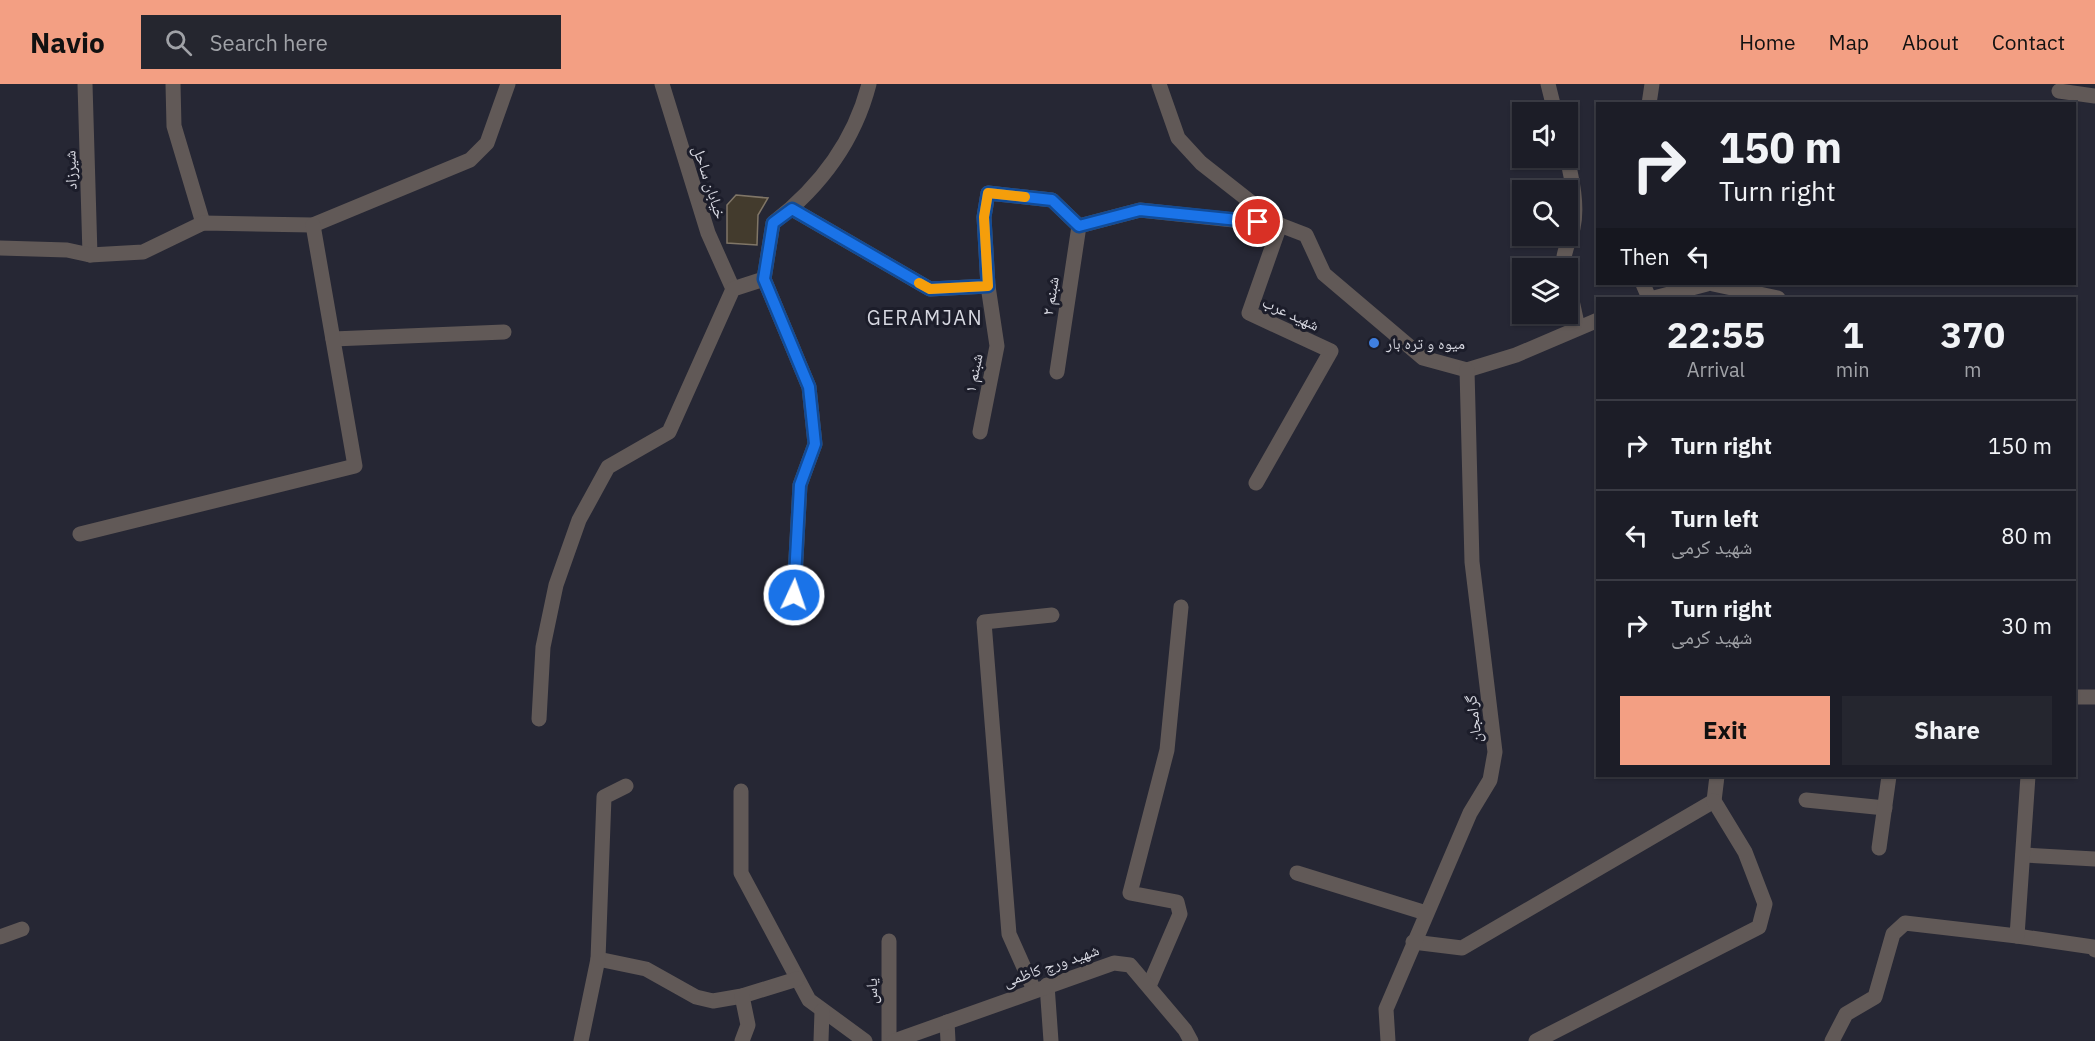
<!DOCTYPE html>
<meta charset="utf-8">
<style>
body{margin:0;font-family:"IBM Plex Sans","Noto Naskh Arabic",sans-serif;background:#25262f;color:#f1f3f6;height:100vh;display:flex;flex-direction:column;font-size:22px;white-space:nowrap}
*{box-sizing:border-box;margin:0}
p{font-size:20px;color:#a0a2a7}
.icon{flex:none;width:33px;height:33px;fill:none;stroke:currentColor;stroke-width:2;stroke-linecap:round;stroke-linejoin:round}
.map{position:relative;flex:1;overflow:hidden}
.sheet{position:absolute;left:1596px;top:213px;width:480px;height:480px;display:flex;flex-direction:column;background:#1c1d27;border-radius:0px;box-shadow:0 2px 4px #0004,0 0 0 2px #3a3b44}
.sheet>*{flex:none}
.banner{position:absolute;left:1596px;top:18px;width:480px;height:183px;border-radius:0px;box-shadow:0 2px 4px #0004,0 0 0 2px #3a3b44;background:#1c1d27;color:#f1f3f6;overflow:hidden}
.fabs{position:absolute;left:1512px;top:18px;display:grid;gap:12px}
.fabs a{display:grid;place-items:center;width:66px;height:66px;border-radius:0px;background:#1c1d27;box-shadow:0 2px 4px #0004,0 0 0 2px #3a3b44;font-size:30px}
.pin{position:absolute;display:grid;place-items:center;width:51px;height:51px;color:#fff;margin:-26px;border:3px solid #fff;border-radius:50%;box-shadow:0 2px 6px #0007}
.me{position:absolute;width:66px;margin:-33px;rotate:3deg;stroke-linejoin:round;filter:drop-shadow(0 0 4px #0008)}
.turn{display:flex;align-items:center;gap:21px;height:126px;padding:0 24px;font-size:27px}
.turn .icon{width:78px;height:78px;stroke-width:2.5}
.turn b{display:block;font-size:42px;line-height:51px}
.then{display:flex;align-items:center;height:57px;padding:0 24px;background:#0003;gap:12px;font-size:22px}
.eta{display:flex;justify-content:space-evenly;align-items:center;height:102px;text-align:center}
.eta b{font-size:36px;font-weight:800;line-height:42px}
.primary-button{display:flex;gap:12px;margin-top:auto;padding:12px 24px}
.primary-button a{flex:1;height:69px;border-radius:0px;background:#f39f83;color:#111;font-size:24px;font-weight:800;line-height:69px;text-align:center}
.primary-button a+a{background:#25262f;color:#f1f3f6}
ul{padding:0;list-style:none}
li{display:flex;align-items:center;gap:18px;height:90px;padding:0 24px;border-top:2px solid #3a3b44}
li div{flex:1}
li b{display:block;font-size:22px}
li em{font-style:normal}
header{display:flex;align-items:center;gap:36px;box-sizing:border-box;height:84px;padding:0 30px;background:#f39f83;color:#111}
header strong{font-size:28px}
nav{display:flex;gap:33px;margin-inline-start:auto;font-size:21px}
.search{width:420px;height:54px;background:#25262f;display:flex;align-items:center;gap:15px;box-sizing:border-box;padding:0 21px;border-radius:0px;color:#a0a2a7;font-size:22px}
.map>svg:first-child{display:block}
</style>
<header>
<strong>Navio</strong>
<div class="search"><svg class="icon" aria-label="search" viewBox="0 0 24 24"><circle cx="10" cy="10" r="6"/><path d="M15 15l6 6"/></svg>Search here</div>
<nav><a>Home</a><a>Map</a><a>About</a><a>Contact</a></nav>
</header>
<div class="map">
<svg width="2095" height="957" viewBox="0 0 2095 957">
<rect width="100%" height="100%" fill="#262734"/>
<path fill="#433b2d" stroke="#807667" stroke-width="1.5" d="M736,111L768,114L758,131L757,161L727,159V121Z"/>
<g fill="none" stroke-linecap="round" stroke-linejoin="round">
<g stroke="#615957" stroke-width="15">
<path d="M85,0L90,171"/>
<path d="M173,0L174,42L203,139"/>
<path d="M662,0L708,149L733,205"/>
<path d="M1159,0L1178,54L1201,79L1280,141L1306,151L1324,190L1423,274L1467,286"/>
<path d="M1548,0L1555,28"/>
<path d="M2059,7L2095,12"/>
<path d="M1649,20L1652,0"/>
<path d="M792,125L930,205L988,202"/>
<path d="M0,164L67,166L90,171L143,168L203,139L313,141L470,76L487,59L508,0"/>
<path d="M1564,184C1561,171 1570,157 1573,144C1578,122 1572,95 1567,74"/>
<path d="M764,195L809,303L815,360L800,401L794,511"/>
<path d="M1568,198L1578,244"/>
<path d="M1643,200L1649,214"/>
<path d="M1713,200L1778,214"/>
<path d="M1654,214L1707,200"/>
<path d="M333,255L504,248"/>
<path d="M1467,286L1516,271L1598,236"/>
<path d="M1057,288L1079,142"/>
<path d="M980,348L997,262L988,202L984,133L988,109L1052,116L1079,142L1140,126L1280,141L1249,229L1331,267L1256,399"/>
<path d="M80,450L355,382L313,141"/>
<path d="M2074,613H2095"/>
<path d="M539,635L543,563L556,501L579,436L608,383L669,348L733,205L764,195L773,139C820,103 854,58 869,0"/>
<path d="M741,707V789L809,916L865,957"/>
<path d="M1806,716L1885,724"/>
<path d="M1879,764L1889,692"/>
<path d="M2023,771L2095,775"/>
<path d="M1297,789L1426,829"/>
<path d="M2017,852L2093,863L2095,866"/>
<path d="M0,853L22,845"/>
<path d="M889,857V957"/>
<path d="M1413,858L1462,864L1714,717L1717,692"/>
<path d="M598,875L646,885L696,913L713,917L742,912L797,895"/>
<path d="M1047,901L1051,957"/>
<path d="M1149,902L1180,830L1177,818L1130,809L1167,666L1181,523"/>
<path d="M1034,906L1009,850L984,538L1052,531"/>
<path d="M947,938L948,957"/>
<path d="M581,957L598,875L604,713L626,702"/>
<path d="M742,957L748,941L742,912"/>
<path d="M821,957L822,927"/>
<path d="M894,957L1114,879L1130,881L1185,946L1191,957"/>
<path d="M1388,957L1386,925L1470,729L1490,696L1495,668L1472,478L1467,286"/>
<path d="M1536,957L1759,843L1765,820L1745,768L1714,717"/>
<path d="M1832,957L1846,930L1875,913L1893,850L1905,839L2017,852L2028,692"/>
</g>
</g>
<g fill="none" stroke-linecap="round" stroke-linejoin="round">
<defs>
<path id="route" d="M794,511L800,401L815,360L809,303L764,195L773,139L792,125L930,205L988,202L984,133L988,109L1052,116L1079,142L1140,126L1258,138"/>
</defs>
<use href="#route" stroke="#114b97" stroke-width="15"/>
<use href="#route" stroke="#1a73e8" stroke-width="10"/>
<path stroke="#f59e0b" stroke-width="10" d="M919,199L930,205L988,202L984,133L988,109L1025,113"/>
</g>
<circle fill="#3f7fe0" stroke="#1c1d2a" stroke-width="2" cx="1374" cy="259" r="6"/>
<g text-anchor="middle" dominant-baseline="central" stroke-width="6" stroke-linejoin="round" paint-order="stroke">
<g font-size="16" fill="#d7d8e1" stroke="#1c1d2a">
<text transform="translate(70 86) rotate(-92)">شیرزاد</text>
<text transform="translate(710 98) rotate(72)">خیابان ساحل</text>
<text transform="translate(1050 212) rotate(-81)">شبنم ۲</text>
<text transform="translate(1291 229) rotate(25)">شهید عرب</text>
<text transform="translate(973 289) rotate(-79)">شبنم ۱</text>
<text transform="translate(1473 635) rotate(-97)">گرامجان</text>
<text transform="translate(1051 881) rotate(-19)">شهید ورچ کاظمی</text>
<text transform="translate(871 907) rotate(-90)">یاس</text>
</g>
<g font-size="16" fill="#d7d8e1" stroke="#1c1d2a" text-anchor="start">
<text x="1386" y="259">میوه و تره بار</text>
</g>
<g font-size="20" letter-spacing="1.5" fill="#d7d8e1" stroke="#1c1d2a">
<text x="925" y="233">GERAMJAN</text>
</g>
</g>
</svg>
<div class="fabs">
<a><svg class="icon" aria-label="sound" viewBox="0 0 24 24"><path d="M4 9h4l5-4v14l-5-4H4zM17 9q2 3 0 6"/></svg></a>
<a><svg class="icon" aria-label="search" viewBox="0 0 24 24"><circle cx="10" cy="10" r="6"/><path d="M15 15l6 6"/></svg></a>
<a><svg class="icon" aria-label="layers" viewBox="0 0 24 24"><path d="M12 4l9 5-9 5-9-5zM3 14l9 5 9-5"/></svg></a>
</div>
<div class="pin" style="left:1258px;top:138px;background:#d93025"><svg class="icon" aria-label="arrive" viewBox="0 0 24 24"><path d="M6 21V4h12l-3 4 3 4H6"/></svg></div>
<svg class="me" style="left:794px;top:511px" viewBox="-20 -20 40 40"><circle r="17" fill="#1a73e8" stroke="#fff" stroke-width="3"/><path d="M0-11L8 9 0 5-8 9z" fill="#fff"/></svg>
<div class="banner">
<div class="turn"><svg class="icon" aria-label="right" viewBox="0 0 24 24"><path d="M7 20v-9h11M14 6l5 5-5 5"/></svg><div><b>150 m</b>Turn right</div></div>
<div class="then">Then<svg class="icon" aria-label="left" viewBox="0 0 24 24"><path d="M17 20v-9H6M10 6l-5 5 5 5"/></svg></div>
</div>
<section class="sheet">
<div class="eta">
<div><b>22:55</b><p>Arrival</p></div>
<div><b>1</b><p>min</p></div>
<div><b>370</b><p>m</p></div>
</div>
<ul>
<li><svg class="icon" aria-label="right" viewBox="0 0 24 24"><path d="M7 20v-9h11M14 6l5 5-5 5"/></svg><div><b>Turn right</b></div><em>150 m</em></li>
<li><svg class="icon" aria-label="left" viewBox="0 0 24 24"><path d="M17 20v-9H6M10 6l-5 5 5 5"/></svg><div><b>Turn left</b><p>شهید کرمی</p></div><em>80 m</em></li>
<li><svg class="icon" aria-label="right" viewBox="0 0 24 24"><path d="M7 20v-9h11M14 6l5 5-5 5"/></svg><div><b>Turn right</b><p>شهید کرمی</p></div><em>30 m</em></li>
</ul>
<div class="primary-button"><a>Exit</a><a>Share</a></div>
</section>
</div>
